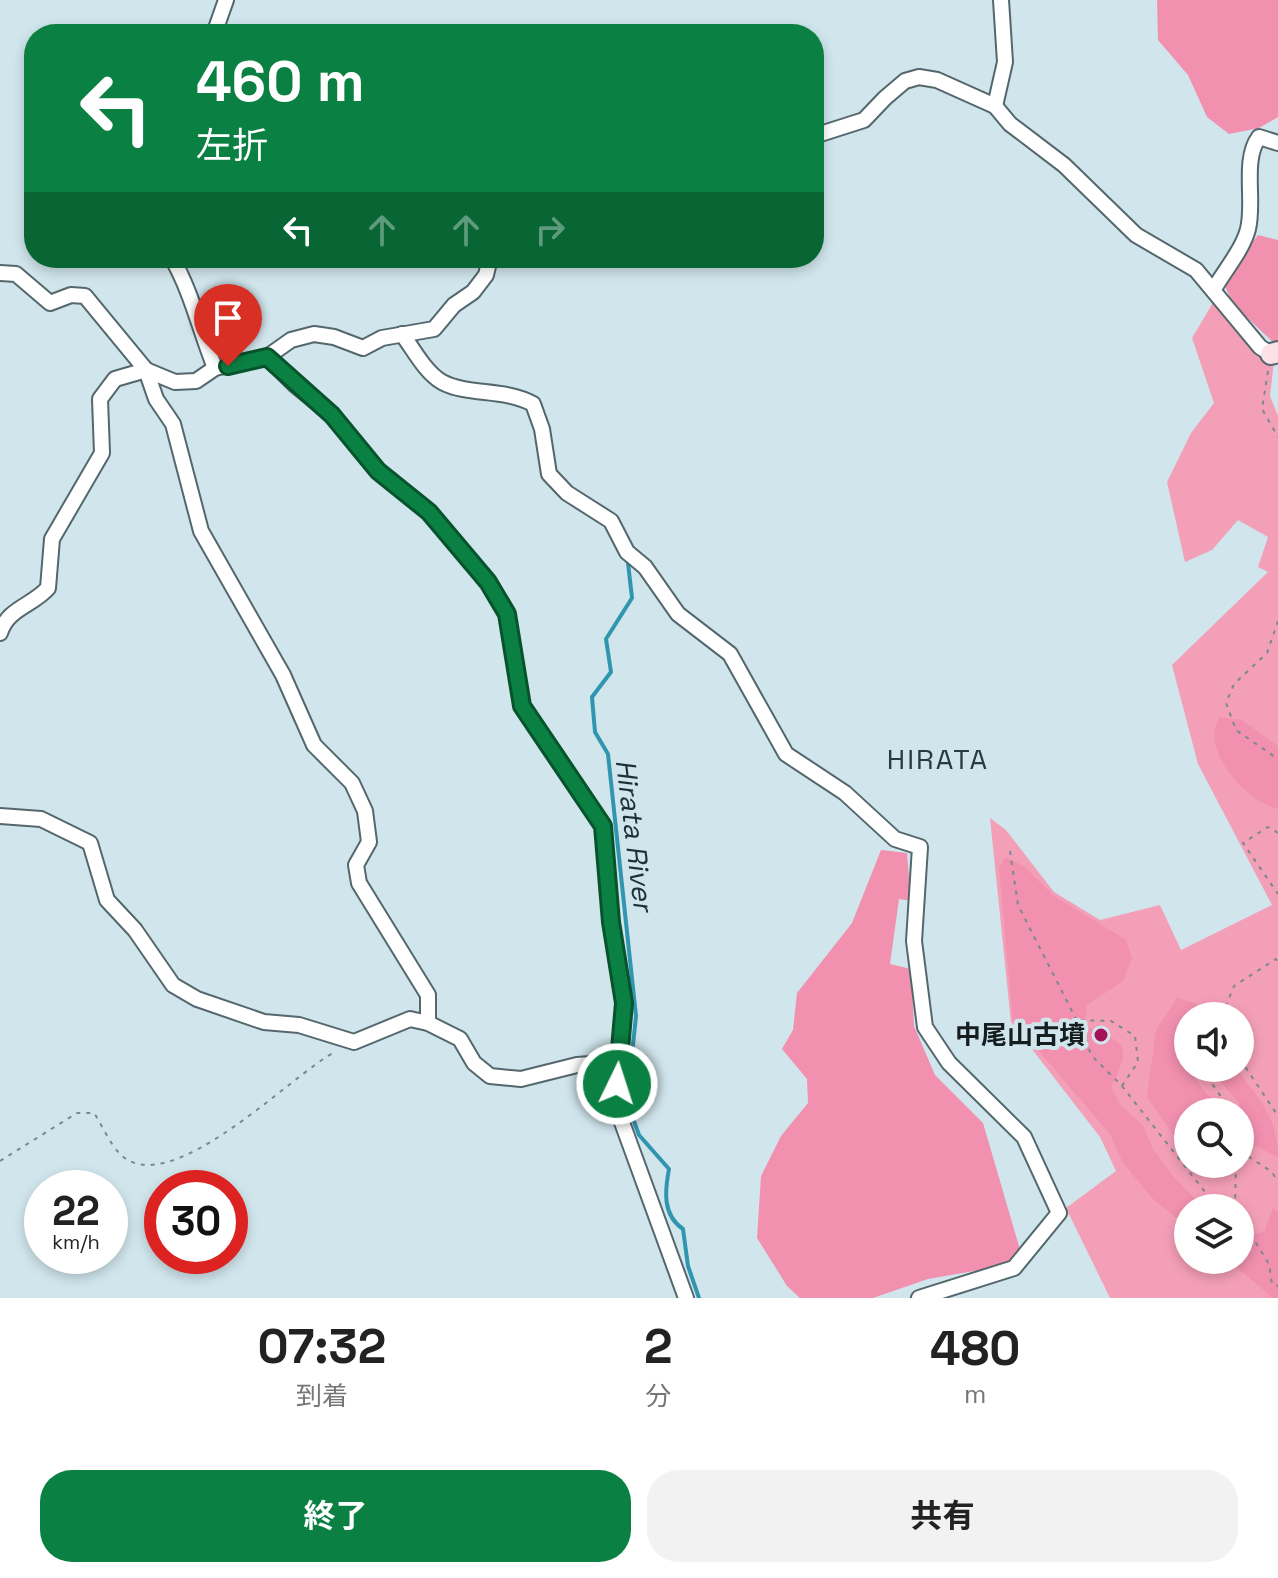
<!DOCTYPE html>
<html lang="ja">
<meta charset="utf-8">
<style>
body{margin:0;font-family:"Space Grotesk","Noto Sans JP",sans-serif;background:#f2f2f2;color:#222;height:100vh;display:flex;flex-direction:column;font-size:30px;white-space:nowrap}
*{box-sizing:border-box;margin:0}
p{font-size:26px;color:#767676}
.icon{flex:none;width:44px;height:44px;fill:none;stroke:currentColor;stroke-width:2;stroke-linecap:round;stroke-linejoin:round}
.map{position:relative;height:1298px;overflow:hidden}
.side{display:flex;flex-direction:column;background:#fff;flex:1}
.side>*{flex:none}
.hud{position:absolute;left:24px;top:24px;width:800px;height:244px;border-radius:32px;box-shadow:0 4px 12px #0003;background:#0b8043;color:#fff;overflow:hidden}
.controls{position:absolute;left:1174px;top:1002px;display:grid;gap:16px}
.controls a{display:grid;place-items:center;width:80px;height:80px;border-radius:50%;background:#fff;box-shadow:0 4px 12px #0003;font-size:40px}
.speed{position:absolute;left:24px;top:1170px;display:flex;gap:16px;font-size:40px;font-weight:700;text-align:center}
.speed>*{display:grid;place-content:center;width:104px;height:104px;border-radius:50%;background:#fff;box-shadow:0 4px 12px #0003;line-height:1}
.speed small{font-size:20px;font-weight:400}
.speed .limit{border:12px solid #d22;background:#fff;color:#111}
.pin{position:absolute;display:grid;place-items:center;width:68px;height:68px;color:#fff;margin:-82px -34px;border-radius:50% 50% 50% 0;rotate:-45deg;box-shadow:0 0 8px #0007}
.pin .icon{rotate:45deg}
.me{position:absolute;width:88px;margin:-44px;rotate:4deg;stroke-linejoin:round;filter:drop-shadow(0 0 6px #0008)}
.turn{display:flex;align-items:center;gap:28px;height:168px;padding:0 40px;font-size:36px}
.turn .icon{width:104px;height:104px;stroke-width:2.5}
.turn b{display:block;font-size:56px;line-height:68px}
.lanes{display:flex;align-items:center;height:76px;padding:0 40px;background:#0003;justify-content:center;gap:40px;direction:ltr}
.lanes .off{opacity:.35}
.eta{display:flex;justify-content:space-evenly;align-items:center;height:136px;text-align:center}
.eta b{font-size:48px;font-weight:700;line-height:56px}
.cta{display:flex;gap:16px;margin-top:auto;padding:16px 40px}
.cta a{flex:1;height:92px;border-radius:32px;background:#0b8043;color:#fff;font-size:32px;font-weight:700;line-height:92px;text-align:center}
.cta a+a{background:#f2f2f2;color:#222}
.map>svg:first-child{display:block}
</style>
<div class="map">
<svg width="1278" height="1298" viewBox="0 0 1278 1298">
<rect width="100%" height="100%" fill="#d0e5ec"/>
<path fill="#f49fb8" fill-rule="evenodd" d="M1214,301L1274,361L1270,396L1278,416V1298H1110L1066,1208L1116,1171L1100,1137L1011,1022L990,818L1006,830L1054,892L1100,920L1160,905L1181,950L1272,905L1198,764L1172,665L1268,572L1258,567L1268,537L1238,520L1212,550L1185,562L1167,482L1191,433L1214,403L1192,338ZM1188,1016H1240V1068H1188ZM1188,1112H1240V1164H1188ZM1188,1208H1240V1260H1188Z"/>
<g fill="#f290af">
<path d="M1157,0H1278V117L1259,128L1229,134L1207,117L1188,75L1158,40Z"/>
<path d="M1258,235L1278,240V347L1233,304L1225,286L1231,270Z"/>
<path d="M1220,717L1242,720L1278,746V809C1248,803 1197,748 1220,717Z"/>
<path d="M881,850L907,853L911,901L899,899L890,964L911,969L914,1026L935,1075L983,1123L1021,1253L1008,1265L928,1279L873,1298H800L787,1286L757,1238L761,1176L781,1136L808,1103L807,1079L782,1049L793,1030L797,993L852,923Z"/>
<path d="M1005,857L1024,866L1053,895L1126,940L1132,958L1123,981L1087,1005L1085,1026C1126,1043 1133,1044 1111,1087L1120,1104L1143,1126L1154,1151L1174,1177L1204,1208H1188V1228L1152,1198L1123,1163L1110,1134L1013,1021L999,868Z"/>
<path d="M1177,998L1196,1003L1203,1016H1188C1188,1070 1185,1072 1224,1112H1188V1149L1172,1133L1147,1097L1156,1030Z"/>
<path d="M1209,1068H1235C1258,1097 1278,1118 1278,1157L1245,1141L1239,1103Z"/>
<path d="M1273,1208L1278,1211V1298H1273L1228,1260H1240V1237L1264,1232Z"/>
</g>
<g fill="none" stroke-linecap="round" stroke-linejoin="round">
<path stroke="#3096af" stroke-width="4" d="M628,563L632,598L606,639L611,672L592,697L595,732L608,754L636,1016L627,1102L639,1135L669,1169C665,1190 662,1215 683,1229L688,1266L699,1298"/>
<defs>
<g id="minor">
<path d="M214,34L226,0"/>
<path d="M995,106L1005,62L1001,0"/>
<path d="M814,136L864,120L885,98L905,81L919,77L937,80L995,106L1010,124L1064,165L1136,235L1196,270L1260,347L1271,354"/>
<path d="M172,258C192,293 200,331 215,368"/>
<path d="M0,273L16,274L50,303L71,295L85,296L146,370L156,399L173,424L201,531L283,675L314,745L352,783L365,811L369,842L356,865L359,883L428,995V1023"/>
<path d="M1214,289C1225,270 1243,249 1248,229C1255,201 1242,160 1259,137L1278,143"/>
<path d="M402,334C414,350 425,372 442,382C468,396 504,388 533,404L542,429L549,474L567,493L611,521L627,552L645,567L678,614L730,654L786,754L845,793L895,839L920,847L914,941L925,1027L949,1063L1024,1137L1059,1213L1014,1268L919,1298"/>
<path d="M267,357L294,384L332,415L378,471L429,512L488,582L507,614L522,706L603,826L611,922L624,1003L616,1106L686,1298"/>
<path d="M0,633C8,608 32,606 48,588L52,539L102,453L100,399L115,379L146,370L175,382L196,381L215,368L267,357L291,340L314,334L334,337L363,348L382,338L434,329L454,305L473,292L486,275L490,258"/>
<path d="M0,816L41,819L90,843L107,900L135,930L173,985L197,999L264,1022L299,1025L354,1042L410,1019L428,1023L460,1039L474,1063L490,1076L521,1079L577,1065L618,1062"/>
</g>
<path id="secondary" d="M1271,354L1278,352"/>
</defs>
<use href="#minor" stroke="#54676d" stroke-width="18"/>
<use href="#secondary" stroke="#54676d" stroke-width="24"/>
<g stroke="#7a898e" stroke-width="2" stroke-dasharray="4 6" stroke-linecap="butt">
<path d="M1268,371L1262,409L1278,437"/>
<path d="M1278,621L1267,653L1234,684L1226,703L1236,730L1278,759"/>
<path d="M1278,833L1268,827L1243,843L1278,894"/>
<path d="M1010,851L1018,905L1076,1019"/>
<path d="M1222,1016L1234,986L1276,959L1278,962"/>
<path d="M1240,1059L1278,1116"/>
<path d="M1201,1068L1222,1098L1238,1112"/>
<path d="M1122,1086L1138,1062L1135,1036L1111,1021L1076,1020L1092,1056L1122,1086L1216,1206L1233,1205"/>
<path d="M1240,1151L1272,1172L1278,1182"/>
<path d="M0,1161L77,1113H94C102,1125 110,1144 120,1154C169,1203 293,1073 335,1052"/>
<path d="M1235,1208L1236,1164"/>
<path d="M1240,1217L1269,1264L1272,1284L1278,1286"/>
</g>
<use href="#minor" stroke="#fff" stroke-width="14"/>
<use href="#secondary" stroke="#fde0e8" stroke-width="20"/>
</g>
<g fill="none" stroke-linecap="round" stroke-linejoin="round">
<defs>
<path id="route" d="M228,366L267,357L332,415L378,471L429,512L488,582L507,614L522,706L603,826L611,922L624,1003L617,1084"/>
</defs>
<use href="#route" stroke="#07532c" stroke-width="20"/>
<use href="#route" stroke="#0b8043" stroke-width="14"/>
</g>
<circle fill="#a31356" stroke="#d0e5ec" stroke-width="3" cx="1101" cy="1035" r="8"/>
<g text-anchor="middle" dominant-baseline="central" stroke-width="8" stroke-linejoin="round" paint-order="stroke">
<g font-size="26" font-weight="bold" fill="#151d1f" stroke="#d0e5ec" text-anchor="end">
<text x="1085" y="1035">中尾山古墳</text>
</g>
<g font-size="28" letter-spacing="2" fill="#293b40" stroke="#d0e5ec">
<text x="938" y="759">HIRATA</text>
</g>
<g font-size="28" font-style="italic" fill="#1b3137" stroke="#d0e5ec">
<text transform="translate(635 835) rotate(83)">Hirata River</text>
</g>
</g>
</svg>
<div class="controls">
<a><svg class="icon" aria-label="sound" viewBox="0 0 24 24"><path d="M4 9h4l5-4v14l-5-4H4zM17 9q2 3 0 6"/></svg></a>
<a><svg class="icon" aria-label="search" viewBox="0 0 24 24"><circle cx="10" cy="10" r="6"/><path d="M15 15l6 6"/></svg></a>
<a><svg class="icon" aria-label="layers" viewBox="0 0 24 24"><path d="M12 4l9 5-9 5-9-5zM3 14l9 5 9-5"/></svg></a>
</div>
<div class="speed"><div>22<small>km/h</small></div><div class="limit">30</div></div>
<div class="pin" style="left:228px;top:366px;background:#d93025"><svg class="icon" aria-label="arrive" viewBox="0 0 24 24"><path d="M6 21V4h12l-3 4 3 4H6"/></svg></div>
<svg class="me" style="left:617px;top:1084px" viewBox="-20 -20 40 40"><circle r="17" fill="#0b8043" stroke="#fff" stroke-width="3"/><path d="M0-11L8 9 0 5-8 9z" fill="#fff"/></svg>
<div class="hud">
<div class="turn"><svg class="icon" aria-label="left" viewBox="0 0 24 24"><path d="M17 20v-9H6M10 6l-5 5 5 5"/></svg><div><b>460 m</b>左折</div></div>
<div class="lanes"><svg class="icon" aria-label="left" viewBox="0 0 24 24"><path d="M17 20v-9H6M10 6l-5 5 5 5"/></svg><svg class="icon off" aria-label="ahead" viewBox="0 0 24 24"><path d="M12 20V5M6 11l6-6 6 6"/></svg><svg class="icon off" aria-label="ahead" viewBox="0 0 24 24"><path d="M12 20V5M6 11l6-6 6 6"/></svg><svg class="icon off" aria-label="right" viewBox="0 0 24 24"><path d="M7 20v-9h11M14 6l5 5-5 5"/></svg></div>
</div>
</div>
<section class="side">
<div class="eta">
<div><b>07:32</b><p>到着</p></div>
<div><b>2</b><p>分</p></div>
<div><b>480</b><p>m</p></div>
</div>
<div class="cta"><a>終了</a><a>共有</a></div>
</section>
